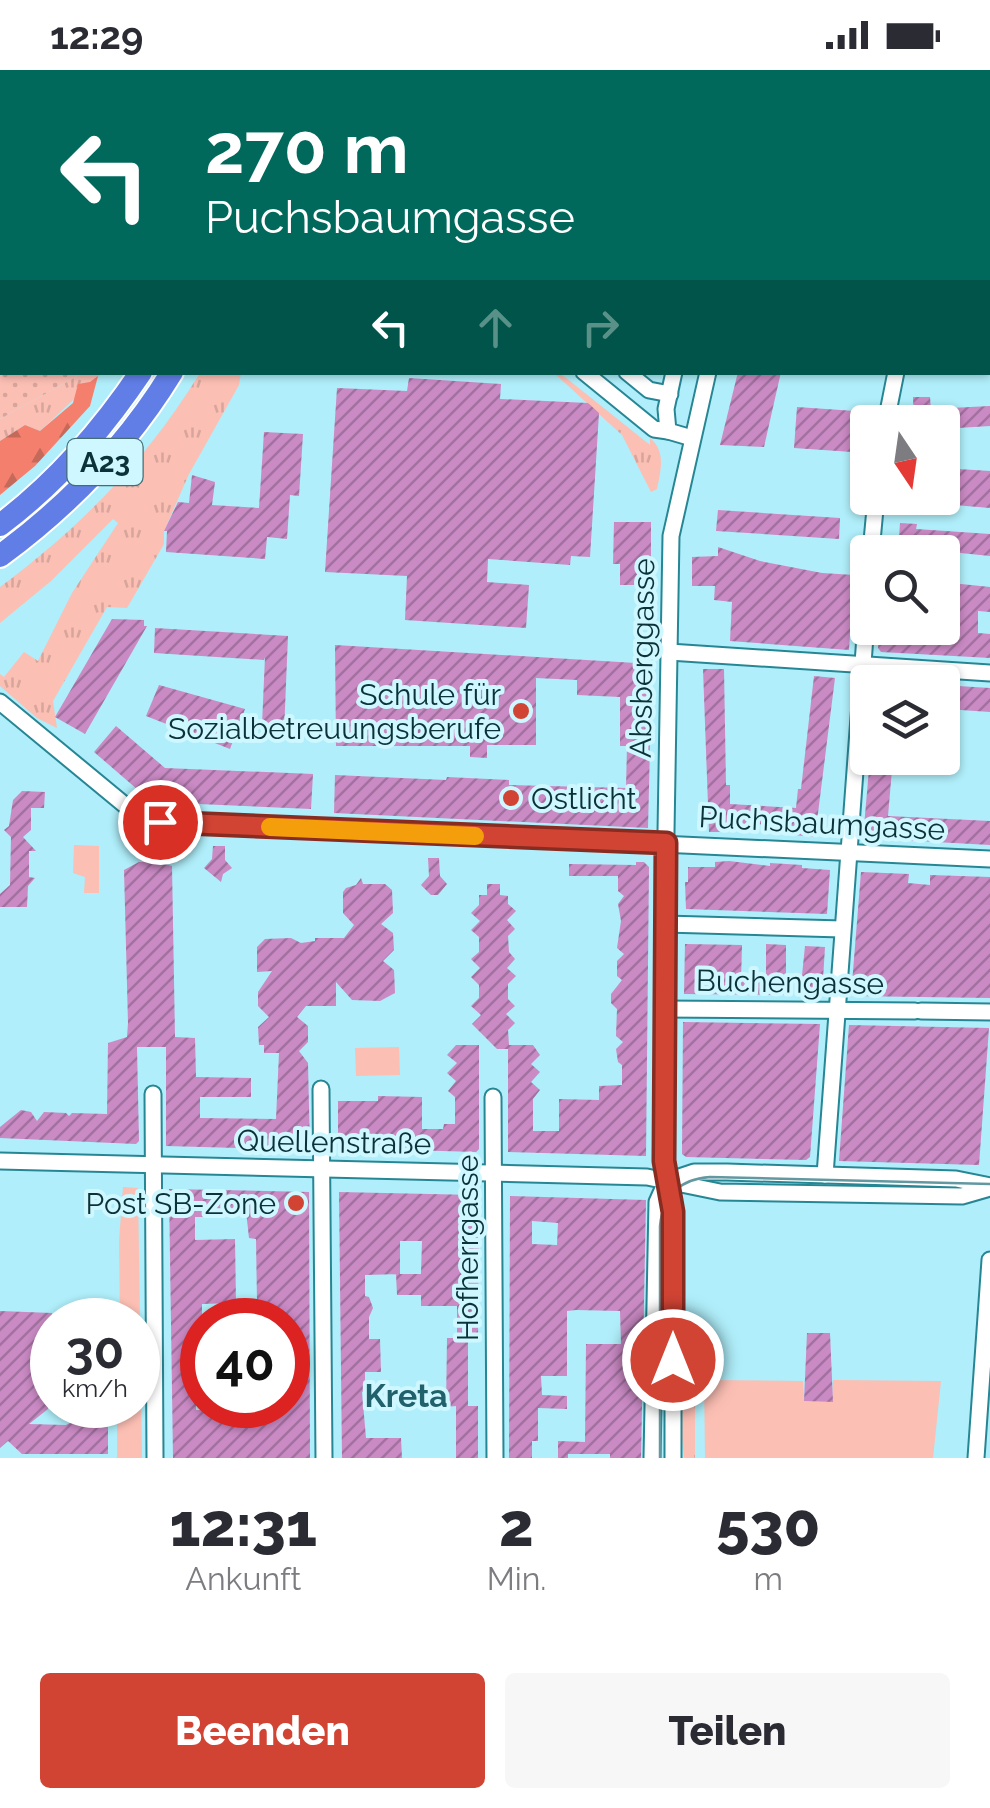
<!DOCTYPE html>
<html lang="de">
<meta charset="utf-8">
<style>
body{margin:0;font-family:Raleway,sans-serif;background:#f7f7f7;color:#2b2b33;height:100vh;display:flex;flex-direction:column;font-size:38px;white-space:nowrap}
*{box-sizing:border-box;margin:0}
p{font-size:32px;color:#7c7c81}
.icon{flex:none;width:55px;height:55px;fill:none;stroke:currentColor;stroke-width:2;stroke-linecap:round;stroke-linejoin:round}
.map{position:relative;height:1388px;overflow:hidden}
.drawer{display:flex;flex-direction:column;background:#fff;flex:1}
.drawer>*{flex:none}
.top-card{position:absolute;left:0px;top:0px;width:990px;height:305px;box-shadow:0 2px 8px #0004;background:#00695c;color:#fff;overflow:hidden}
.needle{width:65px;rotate:167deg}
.tools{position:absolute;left:850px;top:335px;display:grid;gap:20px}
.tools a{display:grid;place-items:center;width:110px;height:110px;border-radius:10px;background:#fff;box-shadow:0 2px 8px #0004;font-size:50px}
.speed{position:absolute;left:30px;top:1228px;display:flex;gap:20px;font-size:50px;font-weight:700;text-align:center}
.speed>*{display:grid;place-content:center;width:130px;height:130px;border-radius:50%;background:#fff;box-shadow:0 2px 8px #0004;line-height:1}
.speed small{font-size:25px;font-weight:400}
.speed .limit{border:15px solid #d22;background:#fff;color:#111}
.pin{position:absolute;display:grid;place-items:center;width:85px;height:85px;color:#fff;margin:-42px;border:5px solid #fff;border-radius:50%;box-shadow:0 2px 10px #0007}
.me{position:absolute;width:110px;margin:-55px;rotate:0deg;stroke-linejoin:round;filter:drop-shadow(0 0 8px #0008)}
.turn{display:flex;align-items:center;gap:35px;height:210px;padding:0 40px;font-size:45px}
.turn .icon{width:130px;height:130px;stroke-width:2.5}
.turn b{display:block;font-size:70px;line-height:85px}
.lanes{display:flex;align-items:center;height:95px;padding:0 40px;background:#0003;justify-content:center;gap:50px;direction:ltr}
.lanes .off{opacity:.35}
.eta{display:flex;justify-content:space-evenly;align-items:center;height:170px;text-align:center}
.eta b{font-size:60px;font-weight:800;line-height:70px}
.cta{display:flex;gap:20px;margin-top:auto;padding:20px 40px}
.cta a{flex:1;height:115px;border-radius:10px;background:#d14434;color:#fff;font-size:40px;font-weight:800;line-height:115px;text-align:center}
.cta a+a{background:#f7f7f7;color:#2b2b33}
.status{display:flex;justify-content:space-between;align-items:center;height:70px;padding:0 50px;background:#fff;direction:ltr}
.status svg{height:28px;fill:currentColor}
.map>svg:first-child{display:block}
</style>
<div class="status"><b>12:29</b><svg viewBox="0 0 49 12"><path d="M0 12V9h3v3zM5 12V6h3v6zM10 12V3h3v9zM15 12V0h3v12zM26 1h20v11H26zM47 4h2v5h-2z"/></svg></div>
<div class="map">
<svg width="990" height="1388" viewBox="0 0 990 1388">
<defs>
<pattern id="grass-tufts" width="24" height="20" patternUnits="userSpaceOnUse" patternTransform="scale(2.5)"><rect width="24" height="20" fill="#fcbfb4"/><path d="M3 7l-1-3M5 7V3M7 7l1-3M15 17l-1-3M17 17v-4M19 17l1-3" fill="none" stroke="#d7a59c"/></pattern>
<pattern id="forest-firs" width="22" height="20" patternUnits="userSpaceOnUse" patternTransform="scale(2.5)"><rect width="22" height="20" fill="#f57f6d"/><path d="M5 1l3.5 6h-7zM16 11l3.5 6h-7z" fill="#c5695b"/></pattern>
<pattern id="garden-dots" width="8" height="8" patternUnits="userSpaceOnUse" patternTransform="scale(2.5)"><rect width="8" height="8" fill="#fcbfb4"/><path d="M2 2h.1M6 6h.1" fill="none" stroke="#d7a59c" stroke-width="1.8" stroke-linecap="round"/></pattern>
<pattern id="building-hatch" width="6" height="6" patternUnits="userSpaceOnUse" patternTransform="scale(2.5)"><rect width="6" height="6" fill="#ca8ac4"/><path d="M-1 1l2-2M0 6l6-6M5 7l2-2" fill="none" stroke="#a271a0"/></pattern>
</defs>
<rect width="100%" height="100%" fill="#afeefa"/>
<g fill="url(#grass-tufts)">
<path d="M83,303H102L40,361L25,355L0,371V349Z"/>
<path d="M200,303H241L239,315L189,404L164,461V474L127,538L107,537L53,631L57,658L37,648L0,616V604L4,607L24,582L38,591L72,523L118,453L113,449L51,511L0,553V517C81,457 148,388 200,303Z"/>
<path d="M554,303H560L650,375V368C666,381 661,401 657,419L651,422L622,365Z"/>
<path d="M695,1283V1388H684C681,1356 675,1308 695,1283Z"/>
</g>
<path fill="url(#forest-firs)" d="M98,306L90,336L35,396L0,425V371L25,355L40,361L73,333L78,314L90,312Z"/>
<g fill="#fcbfb4">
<path d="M74,775L99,776V823H84L85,807L73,803Z"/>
<path d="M399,977L400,1005L356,1006L355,978Z"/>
<path d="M123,1117L138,1118L142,1388H117V1338L58,1336L138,1335V1250H120L119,1171Z"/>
<path d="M704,1310L803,1311L804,1331L832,1332L833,1310L941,1311L933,1388H705Z"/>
</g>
<path fill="url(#garden-dots)" d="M0,0L204,2H2V302L83,303L0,349Z"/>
<g fill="url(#building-hatch)" fill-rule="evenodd">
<path d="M738,302H781L764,377L720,375Z"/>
<path d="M409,308L501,314L500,329L588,333L599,343L590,487L571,486L570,495L488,489L487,512L529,515L526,558L405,550L407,506L325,502L337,318L407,321Z"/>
<path d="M913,327H930L931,339L990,336V356L942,359V352H914Z"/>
<path d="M797,337L855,341L852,382L794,378Z"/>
<path d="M264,362L303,364L299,426L290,425L287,469L267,467L265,489L166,482L167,461H164L178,432L189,433L192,405L215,412L212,435L259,438Z"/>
<path d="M942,398L990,401V438L942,434Z"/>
<path d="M718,440L840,448L839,469L716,461Z"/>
<path d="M614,452H651V494H646V515H620V494H613Z"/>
<path d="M900,453L917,454L916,459L990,464V486L931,480V482H898Z"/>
<path d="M718,477L760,491L822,503L854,505L849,580L730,571L732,532L714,530L715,516H692V487L718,486Z"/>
<path d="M942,512L990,517V542L978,541V563L990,564V588L881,582L878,578L880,558L942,562Z"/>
<path d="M112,549L144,550V556H147L85,664L55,647Z"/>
<path d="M155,558L288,566L284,662L262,655L265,587L264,590L154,583Z"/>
<path d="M335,575L652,594L648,758L334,743L335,705L446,710L447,707L509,710V715L626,718L627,676H620V627L577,625V610L536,608V675H487V688L470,687V676H336Z"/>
<path d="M703,599H724L726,715H730V734L796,738L798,719H801L814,606L835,608L815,767L794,765L795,756L730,753V762H709Z"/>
<path d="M159,615L245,639L230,679L146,646Z"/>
<path d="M942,615L990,618V642L946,639L942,636Z"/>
<path d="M116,656L165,698L313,704L311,739L152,732L94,682Z"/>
<path d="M870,688H893L888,746L990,751V775L863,768Z"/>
<path d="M22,721L45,722L44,738H31V760L23,767L36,781H29V807L35,808L28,816L27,837H0V824L10,815L11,767L4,760L9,756L13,730Z"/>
<path d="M213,776H225V790L232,798L223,804L221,812L204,798L212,789Z"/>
<path d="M428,788H439L440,806L447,814L438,825H431L421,815L429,806Z"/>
<path d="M729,791L770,796V793L802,795V798L830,800L827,844L686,839L685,812H688V797H715V792Z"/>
<path d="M139,792H158L172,796L175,967L195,968L196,1007L251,1008V1027H200V1048L276,1049L279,983H264V975H259L258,957L269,947L258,936V922L272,901L257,902V877L265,869L291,868L301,873L315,871V868H344L354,855L343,843V822L346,818L356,815L361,808L363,814H385L392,820L393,843L381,854L393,863L394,880L383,891L394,900L395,923L380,931L352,930L336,912V936H306L297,947L308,956V972L299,981L308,993L310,1080L166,1076V977H137L139,1071L136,1074L0,1068V1057L21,1040L31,1042L37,1051L44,1042L66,1043L69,1046L72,1043L107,1044L108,973L127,967L128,953L124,800Z"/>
<path d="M636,792H644L649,797L646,1086L508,1082V979H497L472,954L481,945L471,936L479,928V915L471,907L480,898L471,889L479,882V867L471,860L480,851L471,843L479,835V825H487V814H500V825L508,826V834L516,841L507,850L515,859L508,866L509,882L515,889L507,898L516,906L508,914V929L515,936L506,944L515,953L508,960L509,975H533L540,985L531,994L540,1002L531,1012L540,1020L533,1029V1061H559V1029L599,1030V1016L622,1015V995L618,992L616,979L623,972L616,966L617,939L611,933V924L622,910L617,906V891L624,884L617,878L621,851L618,834L624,826L618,821V806H569V794L636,795Z"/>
<path d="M861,802L909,804L908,813L930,815V805L990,807V928L851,926Z"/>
<path d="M685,874L742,875L741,911H766V874L786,875V925L684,924Z"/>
<path d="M805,876L825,877L822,925H800Z"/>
<path d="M683,952L820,954L810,1087L806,1090L686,1087L682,1084Z"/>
<path d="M849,955L989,958L979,1095L839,1091Z"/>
<path d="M456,975H479V1079L476,1082L341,1078L338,1075V1031H378V1026L422,1027V1059H443L444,1054H455V1027L448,1021L456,1011L447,1003L457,993L447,985Z"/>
<path d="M169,1119L309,1122L310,1388H173ZM209,1140L246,1141L249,1168L256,1169L257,1233L228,1234V1250H288L290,1299H288V1335H233L232,1344H212V1340H196V1320H202V1234L236,1233L235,1169L195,1170V1147H209Z"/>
<path d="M339,1122L475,1125L479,1128L478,1270L468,1271V1336H478V1388H456V1336L446,1337L447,1268H457V1236H421V1225H397L396,1204H421L422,1171H400V1204L365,1205V1226L369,1227L373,1238L369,1247V1269H380L381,1302H365V1321L362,1322L366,1368H401L402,1388H342Z"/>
<path d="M510,1126L646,1130L641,1388H610V1384H568V1388H558V1371L585,1372L586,1274H621L620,1241L576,1240L567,1241V1306H541L542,1325L567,1326V1339L538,1338V1371H532V1388H509ZM532,1151L558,1153L557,1175L532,1174Z"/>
<path d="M0,1241L52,1243V1273L41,1283L40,1315L49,1319L48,1339L29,1354L66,1355L75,1350L84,1356H108V1384H22L8,1371L0,1378Z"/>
<path d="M807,1263H830L833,1332L804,1331Z"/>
</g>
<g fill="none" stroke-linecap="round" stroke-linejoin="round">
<defs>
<g id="minor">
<path d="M208,0L211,2"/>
<path d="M461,0L465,2"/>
<path d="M506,0L511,2"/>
<path d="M778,2V0"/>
<path d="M584,302L654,359L668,361"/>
<path d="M627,302L649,320L670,324"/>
<path d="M674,302L666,339L668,361L692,368"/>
<path d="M886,352L896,302"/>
<path d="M871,482L876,428"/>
<path d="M669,582L990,603"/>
<path d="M0,632L132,741L160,751L990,789"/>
<path d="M665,854L842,859"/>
<path d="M663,939L915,941"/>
<path d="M921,941L990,942"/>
<path d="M321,1019L324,1388"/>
<path d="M153,1024L155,1388"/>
<path d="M493,1027L495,1388"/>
<path d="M0,1091L647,1107L720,1122L962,1126L990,1118"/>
<path d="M825,1105L868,526"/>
<path d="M670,1110L694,1102H727L956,1109L990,1116"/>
<path d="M652,1388L657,1132L666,1112"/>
<path d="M673,1388V1142L664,1091L663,939L671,466L708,302"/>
<path d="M976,1388L990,1190"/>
</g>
<g id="highway">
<path d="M306,2L307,0"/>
<path d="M335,2L336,0"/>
<path d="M0,455C56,413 102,360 141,302"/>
<path d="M0,486C68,436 128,374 172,302"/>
</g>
</defs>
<use href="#minor" stroke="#278694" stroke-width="19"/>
<use href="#highway" stroke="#fff" stroke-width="26"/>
<use href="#minor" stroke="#fff" stroke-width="15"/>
<use href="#highway" stroke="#617ee7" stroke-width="22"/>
<path stroke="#6398a1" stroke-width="2.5" d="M660,1388V1156C663,1125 680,1109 710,1107L990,1114"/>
</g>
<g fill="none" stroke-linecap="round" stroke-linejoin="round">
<defs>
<path id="route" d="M160,752L666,773L664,1091L673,1142V1290"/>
</defs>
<use href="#route" stroke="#882c22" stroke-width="25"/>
<use href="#route" stroke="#d14434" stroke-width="18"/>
<path stroke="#f59e0b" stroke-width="18" d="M270,757L475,766"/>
</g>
<g fill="#d14434" stroke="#cef7ff" stroke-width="4">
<circle cx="521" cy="641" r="10"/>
<circle cx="511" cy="728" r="10"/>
<circle cx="296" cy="1133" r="10"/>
</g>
<g text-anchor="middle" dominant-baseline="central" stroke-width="8" stroke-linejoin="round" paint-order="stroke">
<rect fill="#cef7ff" stroke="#456d74" stroke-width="2.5" x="67.5" y="369" width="75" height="46" rx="8"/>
<g font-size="28" font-weight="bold" fill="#0a3238">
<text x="105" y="392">A23</text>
</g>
<g font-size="30" fill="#0a3238" stroke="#cef7ff">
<text transform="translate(642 588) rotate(-89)">Absberggasse</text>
<text transform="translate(822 753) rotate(3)">Puchsbaumgasse</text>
<text transform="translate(790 912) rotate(1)">Buchengasse</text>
<text transform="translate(334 1072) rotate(1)">Quellenstraße</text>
<text transform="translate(467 1178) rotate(-90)">Hofherrgasse</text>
</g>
<g font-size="30" fill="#0a3238" stroke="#cef7ff" text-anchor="end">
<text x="501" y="624">Schule für<tspan x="501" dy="34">Sozialbetreuungsberufe</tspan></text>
<text x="531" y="728" text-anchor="start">Ostlicht</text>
<text x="276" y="1133">Post SB-Zone</text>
</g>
<g font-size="32" font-weight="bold" fill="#21616b" stroke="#cef7ff">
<text x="406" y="1325">Kreta</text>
</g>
</g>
</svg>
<div class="tools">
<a><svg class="needle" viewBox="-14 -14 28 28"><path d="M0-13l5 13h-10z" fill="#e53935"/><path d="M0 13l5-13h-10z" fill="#7c7c81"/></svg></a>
<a><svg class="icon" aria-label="search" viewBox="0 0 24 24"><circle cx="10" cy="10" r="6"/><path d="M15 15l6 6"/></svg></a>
<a><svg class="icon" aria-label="layers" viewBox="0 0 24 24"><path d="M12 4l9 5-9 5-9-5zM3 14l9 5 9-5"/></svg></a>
</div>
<div class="speed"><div>30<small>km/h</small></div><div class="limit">40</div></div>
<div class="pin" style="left:160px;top:752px;background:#d93025"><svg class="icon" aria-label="arrive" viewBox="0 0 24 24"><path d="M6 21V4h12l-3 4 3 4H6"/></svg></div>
<svg class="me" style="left:673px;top:1290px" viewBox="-20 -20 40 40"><circle r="17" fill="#d14434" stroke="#fff" stroke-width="3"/><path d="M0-11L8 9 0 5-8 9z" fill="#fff"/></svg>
<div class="top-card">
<div class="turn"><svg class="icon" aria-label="left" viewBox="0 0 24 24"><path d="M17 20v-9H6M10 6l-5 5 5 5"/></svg><div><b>270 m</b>Puchsbaumgasse</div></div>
<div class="lanes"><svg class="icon" aria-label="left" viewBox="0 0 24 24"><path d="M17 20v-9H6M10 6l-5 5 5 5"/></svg><svg class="icon off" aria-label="ahead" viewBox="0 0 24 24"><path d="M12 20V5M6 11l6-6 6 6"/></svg><svg class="icon off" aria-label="right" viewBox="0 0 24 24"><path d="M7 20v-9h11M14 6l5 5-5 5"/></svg></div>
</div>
</div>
<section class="drawer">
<div class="eta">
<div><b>12:31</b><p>Ankunft</p></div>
<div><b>2</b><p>Min.</p></div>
<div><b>530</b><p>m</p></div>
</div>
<div class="cta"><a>Beenden</a><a>Teilen</a></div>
</section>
